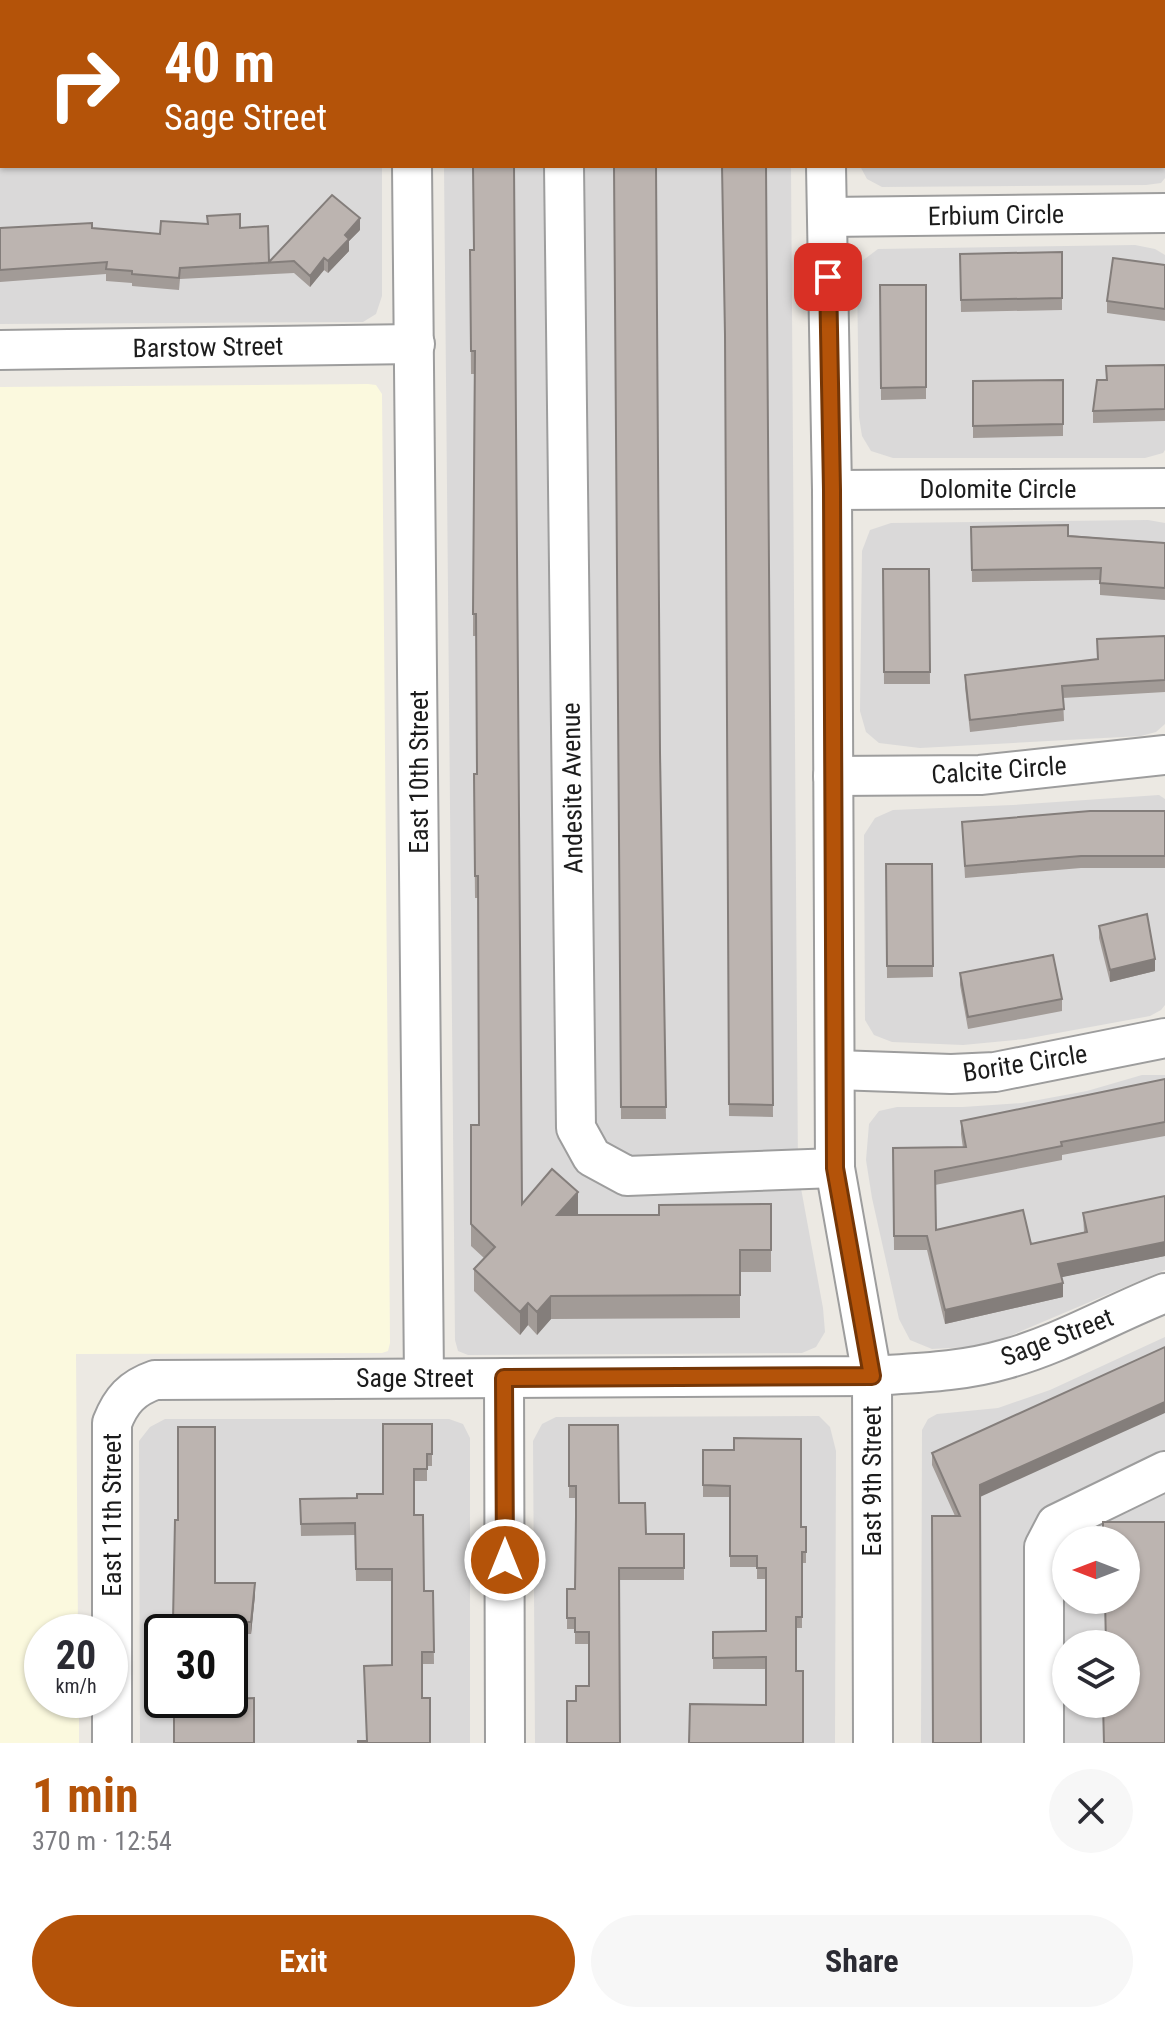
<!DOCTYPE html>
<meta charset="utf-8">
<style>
body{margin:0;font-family:"Roboto Condensed",sans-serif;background:#f7f7f7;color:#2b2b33;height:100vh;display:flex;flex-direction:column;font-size:30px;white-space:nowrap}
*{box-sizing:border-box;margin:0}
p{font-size:26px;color:#7c7c81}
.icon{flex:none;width:44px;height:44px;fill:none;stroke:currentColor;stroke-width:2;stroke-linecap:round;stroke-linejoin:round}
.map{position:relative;height:1743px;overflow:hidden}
.side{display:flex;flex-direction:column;background:#fff;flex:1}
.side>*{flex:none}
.guide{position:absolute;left:0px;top:0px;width:1166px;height:168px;box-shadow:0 2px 6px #0004;background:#b45309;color:#fff;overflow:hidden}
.needle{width:52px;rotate:270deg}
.fabs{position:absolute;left:1052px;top:1526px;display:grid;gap:16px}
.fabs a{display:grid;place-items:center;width:88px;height:88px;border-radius:50%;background:#fff;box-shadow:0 2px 6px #0004;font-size:40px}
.speed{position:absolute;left:24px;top:1614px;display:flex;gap:16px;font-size:40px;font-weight:700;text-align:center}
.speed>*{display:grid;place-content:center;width:104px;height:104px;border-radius:50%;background:#fff;box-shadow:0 2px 6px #0004;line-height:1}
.speed small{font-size:20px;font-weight:400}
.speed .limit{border:4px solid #111;border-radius:12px;background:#fff;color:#111}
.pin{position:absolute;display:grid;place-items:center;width:68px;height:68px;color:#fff;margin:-34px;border-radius:16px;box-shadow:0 4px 12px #0006}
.me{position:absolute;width:88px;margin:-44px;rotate:0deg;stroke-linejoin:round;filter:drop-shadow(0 0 6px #0008)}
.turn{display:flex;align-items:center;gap:28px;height:168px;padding:0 32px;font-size:36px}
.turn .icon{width:104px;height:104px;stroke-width:2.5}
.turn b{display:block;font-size:56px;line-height:68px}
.round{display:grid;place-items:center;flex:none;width:84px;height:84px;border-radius:42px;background:#f7f7f7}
.summary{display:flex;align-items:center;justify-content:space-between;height:136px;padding:0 32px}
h1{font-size:48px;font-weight:700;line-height:60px;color:#b45309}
.primary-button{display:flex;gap:16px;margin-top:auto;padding:16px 32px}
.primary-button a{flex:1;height:92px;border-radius:48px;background:#b45309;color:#fff;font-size:32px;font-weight:700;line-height:92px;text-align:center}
.primary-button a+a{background:#f7f7f7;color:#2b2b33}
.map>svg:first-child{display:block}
</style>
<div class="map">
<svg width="1165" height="1743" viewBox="0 0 1165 1743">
<rect width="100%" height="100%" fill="#ece9e3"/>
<g fill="#dad9d9" fill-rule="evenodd">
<path d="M858,0H1165V178L1161,183L1146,185L882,187L867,179L860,166H1164V2H858Z"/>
<path d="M0,51H2V166H382V296L376,314L363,322L0,324Z"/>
<path d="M444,166H791L798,1172L823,1308L825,1332L816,1347L802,1353L468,1355L458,1351L455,1340Z"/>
<path d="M1135,245L1155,249L1165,255V450L1163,453L1145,458H893L871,451L862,436L859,417L857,277L862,261L878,249Z"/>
<path d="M1148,520L1165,523V724L1156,732L1141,736L920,748L879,743L866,732L860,711L862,551L870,530L891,523Z"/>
<path d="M1159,795L1165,799V1005L1161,1010L1150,1016L1025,1039L963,1045L892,1042L874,1035L865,1020L864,835L875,818L893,810L1013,805Z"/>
<path d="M1142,1075H1165V1270L1005,1338L969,1347L932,1349L910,1340L899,1319L872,1198L866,1160L869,1124L879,1111L897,1107H963L1022,1103L1087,1091Z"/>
<path d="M1165,1337V1743H921L922,1430L928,1419L937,1414L998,1408L1050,1390ZM1066,1540H1126V1600H1066ZM1066,1644H1126V1704H1066Z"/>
<path d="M819,1416L830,1427L836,1451L835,1743H535L533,1441L542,1424L556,1417Z"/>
<path d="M165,1419H449L463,1424L470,1438V1743H140L139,1441L150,1427ZM162,1632H230V1700H162Z"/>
</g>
<path fill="#fbf9de" d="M368,384L376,385L382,394L390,1343L388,1351L382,1353L76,1354L78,1632H42V1700H79V1743H0V387Z"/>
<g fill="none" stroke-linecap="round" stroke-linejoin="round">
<defs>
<g id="minor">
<path d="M410,0V2"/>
<path d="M563,0V2"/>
<path d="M824,0V2"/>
<path d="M0,15H2"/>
<path d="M412,166L424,1378"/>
<path d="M564,166L576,1128L592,1157L627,1176L835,1168"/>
<path d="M826,166L832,490L835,1168L872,1376L873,1743"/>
<path d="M827,217L1165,213"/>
<path d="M0,350L415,344"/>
<path d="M832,490L1165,488"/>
<path d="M833,776L980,775L1165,755"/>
<path d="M836,1070L951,1074L995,1072L1165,1038"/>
<path d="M504,1378L505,1743"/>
<path d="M112,1743V1423C121,1400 132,1388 155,1380L872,1376C917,1373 962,1372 1006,1359C1061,1344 1112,1314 1165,1293"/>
<path d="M1044,1743V1547L1056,1524L1165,1471"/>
</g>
</defs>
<use href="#minor" stroke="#9d9d9d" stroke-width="42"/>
<use href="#minor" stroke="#fff" stroke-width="38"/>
</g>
<g fill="#a29b97">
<rect x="0" y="72" width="2" height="82"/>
<path d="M614,166L660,753L666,1119H621Z"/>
<path d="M766,166L773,1117L729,1116L725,347Z"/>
<path d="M0,228H92L160,234L240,228L269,262L360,230L349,241V251L328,273L324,270L310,287L294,273L180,279L179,290L132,286V283L106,281V274L0,282Z"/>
<path d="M470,250L522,1204L578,1214L577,1215H659L771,1204V1272H740V1318L551,1319L537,1335L528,1325L520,1335L474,1291V1269L484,1258L471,1246V1125H479L478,898H475L474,796L477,774L476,636H473L474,374H471Z"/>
<path d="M1062,252V310L961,312L960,254Z"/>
<path d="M1165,265V321L1107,313V301Z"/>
<path d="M880,285H926V399L881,400Z"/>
<path d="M1165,365V421L1093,423V411L1106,380Z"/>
<path d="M1063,380V436L973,438V381Z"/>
<path d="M971,527L1165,543V600L1100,595V580L972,582Z"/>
<path d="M883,569H929L930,684H884Z"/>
<path d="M1165,636V692L1063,698L1064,721L970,732L965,687V675L1098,659L1097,639Z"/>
<path d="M1165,811V868H1081L965,878L962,822Z"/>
<path d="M886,864H932L933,977L887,978Z"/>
<path d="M1099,926L1155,971L1110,982L1099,938Z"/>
<path d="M960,973L1062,999V1011L968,1029L960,985Z"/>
<path d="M1165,1079V1136L1062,1155V1160L935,1185L936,1230L1031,1244L1084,1232L1083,1213L1165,1196V1256L1061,1277L1063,1297L945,1324L927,1250H894L893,1148H963L961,1134V1121Z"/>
<path d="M432,1424V1466H427V1481H414V1515L424,1591H433L434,1664H422L366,1741L392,1665V1581H356L355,1535L301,1536L300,1499L357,1498L383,1494Z"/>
<path d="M569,1425L619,1503L646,1534H684V1580H619L620,1743L576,1701L589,1686V1644H575V1629H567V1589H575L576,1498H569Z"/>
<path d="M703,1450L801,1527H806V1563H802V1628H796L766,1705V1669H713V1632L766,1631V1579H757V1567H730V1497H703Z"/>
<path d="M932,1453L980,1497L981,1743L955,1516L932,1465Z"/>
<path d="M175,1520L215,1583L255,1595L251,1634H230V1632H173Z"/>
</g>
<g fill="#847e7b">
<path d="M360,218V230L349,241V251L328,273V261L345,235Z"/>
<path d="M324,258V270L310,287V276Z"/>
<path d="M1155,959V971L1110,982V970Z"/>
<path d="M578,1192V1214L557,1238V1215Z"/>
<path d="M1165,1242V1256L1058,1278V1264Z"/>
<path d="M1063,1283V1297L945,1324V1310Z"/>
<path d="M551,1296V1319L537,1335V1312Z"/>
<path d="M528,1303V1325L520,1335V1312Z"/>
<path d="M1165,1402V1413L980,1497V1485Z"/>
<path d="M255,1583V1595L251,1634V1622Z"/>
</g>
<g fill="#bcb4b0" stroke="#847e7b" stroke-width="2">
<rect x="470" y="0" width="43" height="2"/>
<rect x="613" y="0" width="45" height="2"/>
<path d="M719,0H764L765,2H719Z"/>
<rect x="963" y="0" width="92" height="2"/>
<path d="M1083,0H1165V39L1164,2H1084Z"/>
<rect x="0" y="72" width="2" height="70"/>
<path d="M473,166H514L522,1204L552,1169L578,1192L557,1215H659V1205L771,1204V1250H740V1295L551,1296L537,1312L528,1303L520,1312L474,1269L495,1247L471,1224V1125H479L478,876H475L474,774H477L476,614H473L475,351H471L470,250H474Z"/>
<path d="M614,166H656L660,753L666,1107H621Z"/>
<path d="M722,166H766L773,1105L729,1104L725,335Z"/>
<path d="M332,195L360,218L345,235L349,239L328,261L324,258L310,276L294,261L180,268L179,278L132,274V271L106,269L107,262L0,270V228L92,223V228L160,234L161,221L208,224L207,216L240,214V228L268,226L269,262Z"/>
<path d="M1062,252V298L961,300L960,254Z"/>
<path d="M1113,258L1165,265V309L1107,301Z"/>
<path d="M880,285H926V387L881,388Z"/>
<path d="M1165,365V409L1093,411L1097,380H1107L1106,366Z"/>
<path d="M1063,380V424L973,426V381Z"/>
<path d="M1068,525V536L1165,543V588L1100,583L1101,568L972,570L971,527Z"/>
<path d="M883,569H929L930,672H884Z"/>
<path d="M1165,636V680L1062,686L1064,709L970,720L965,675L1098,659L1097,639Z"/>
<path d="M1090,811H1165V856H1081L965,866L962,822Z"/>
<path d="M886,864H932L933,966H887Z"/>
<path d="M1147,914L1155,959L1110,970L1099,926Z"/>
<path d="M1053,955L1062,999L968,1017L960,973Z"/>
<path d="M1165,1079V1122L1061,1142L1062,1146L935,1171L936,1230L1023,1210L1031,1244L1087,1232L1083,1213L1165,1196V1242L1058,1264L1063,1283L945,1310L927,1236H894L893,1148L966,1147L961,1121Z"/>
<path d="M1165,1347V1402L980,1485L981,1743H933L932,1516H960L932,1453Z"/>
<path d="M383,1424H432V1454H427V1469H414V1515H423L424,1591H433L434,1652H422V1698H430V1743H358V1741H367L364,1666L392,1665V1569H356L355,1523L301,1524L300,1499L357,1498V1494H383Z"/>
<path d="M569,1425H618L619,1503H645L646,1534H684V1568H619L620,1743H567V1701H576V1686H589V1632H575V1618H567V1589H575L576,1517V1486H569Z"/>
<path d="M178,1427H215V1583H255L251,1622L173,1621L175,1520H178Z"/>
<path d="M734,1438L801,1439V1527H806V1552H802V1617H796V1671H803V1743H689L690,1704L766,1705V1657L713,1658V1632L766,1631V1568H757V1556H730V1486L703,1485V1450H734Z"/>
<path d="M1103,1522H1165V1743H1104L1103,1704H1126V1644H1106L1105,1600H1126V1540H1103Z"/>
<path d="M254,1698V1743H174V1700H230V1699Z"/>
</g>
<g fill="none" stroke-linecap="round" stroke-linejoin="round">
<defs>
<path id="route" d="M505,1560L504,1378L872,1376L835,1168L832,490L828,277"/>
</defs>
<use href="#route" stroke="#753606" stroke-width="20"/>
<use href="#route" stroke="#b45309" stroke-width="14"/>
</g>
<g text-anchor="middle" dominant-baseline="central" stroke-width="7" stroke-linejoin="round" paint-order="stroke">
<g font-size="26" fill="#1c1c1c" stroke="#fff">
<text transform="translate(996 215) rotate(-1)">Erbium Circle</text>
<text transform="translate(208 347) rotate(-1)">Barstow Street</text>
<text x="998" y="489">Dolomite Circle</text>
<text transform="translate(999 770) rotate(-4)">Calcite Circle</text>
<text transform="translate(419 772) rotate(-90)">East 10th Street</text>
<text transform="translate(572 788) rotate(-91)">Andesite Avenue</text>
<text transform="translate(1025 1063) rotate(-9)">Borite Circle</text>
<text transform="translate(1057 1337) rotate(-21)">Sage Street</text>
<text x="415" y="1378">Sage Street</text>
<text transform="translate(872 1481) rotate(-90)">East 9th Street</text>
<text transform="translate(112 1515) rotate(-90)">East 11th Street</text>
</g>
</g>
</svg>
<div class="fabs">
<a><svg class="needle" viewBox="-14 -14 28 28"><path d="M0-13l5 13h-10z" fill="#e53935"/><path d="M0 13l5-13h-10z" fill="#7c7c81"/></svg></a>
<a><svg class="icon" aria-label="layers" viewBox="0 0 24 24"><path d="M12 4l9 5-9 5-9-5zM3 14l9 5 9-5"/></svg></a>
</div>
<div class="speed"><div>20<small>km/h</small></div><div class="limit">30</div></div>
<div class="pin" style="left:828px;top:277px;background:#d93025"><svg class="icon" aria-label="arrive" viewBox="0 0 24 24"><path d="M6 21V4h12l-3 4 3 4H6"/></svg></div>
<svg class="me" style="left:505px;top:1560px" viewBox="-20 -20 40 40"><circle r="17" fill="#b45309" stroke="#fff" stroke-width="3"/><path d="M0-11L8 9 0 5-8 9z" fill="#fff"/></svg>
<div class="guide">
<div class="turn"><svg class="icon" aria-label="right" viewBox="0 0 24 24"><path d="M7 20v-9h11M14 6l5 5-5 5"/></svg><div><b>40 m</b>Sage Street</div></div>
</div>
</div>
<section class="side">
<div class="summary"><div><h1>1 min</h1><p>370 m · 12:54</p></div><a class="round"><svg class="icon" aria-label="close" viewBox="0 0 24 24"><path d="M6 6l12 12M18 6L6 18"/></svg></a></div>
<div class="primary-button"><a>Exit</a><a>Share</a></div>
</section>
